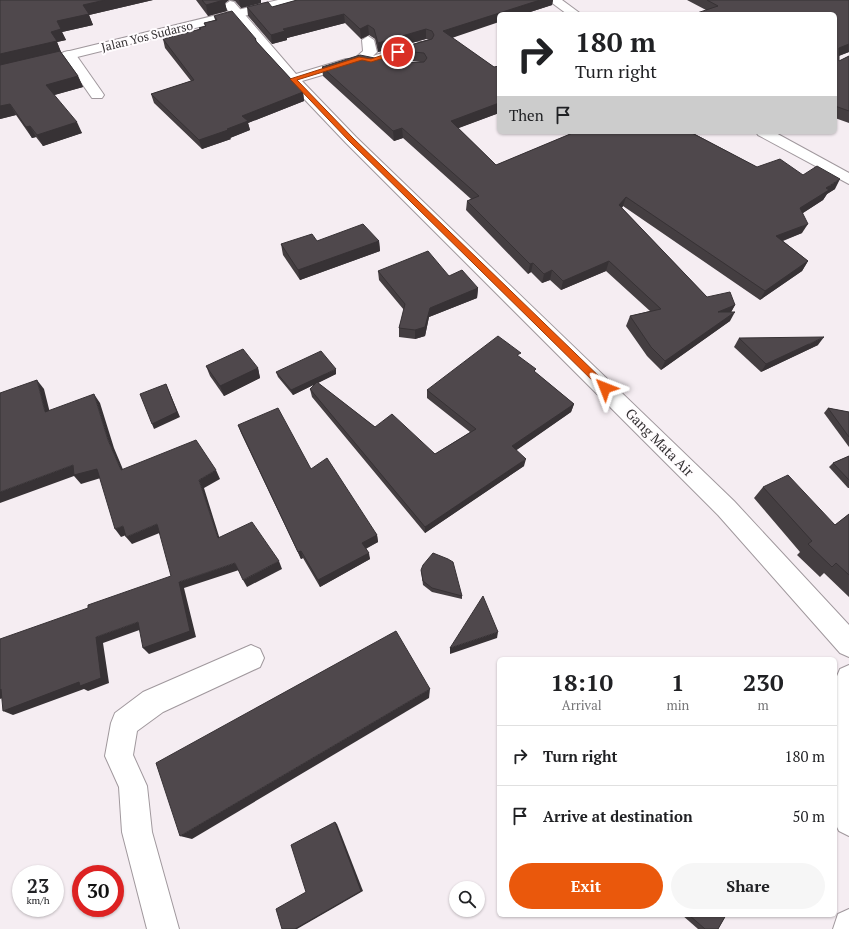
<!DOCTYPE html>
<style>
body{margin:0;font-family:"PT Serif",serif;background:#f6f6f6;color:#202124;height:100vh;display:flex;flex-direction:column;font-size:15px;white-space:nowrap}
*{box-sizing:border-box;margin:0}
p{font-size:13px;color:#757577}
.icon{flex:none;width:22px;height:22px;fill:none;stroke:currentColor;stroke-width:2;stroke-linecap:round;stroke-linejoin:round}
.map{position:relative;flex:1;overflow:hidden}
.side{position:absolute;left:497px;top:657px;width:340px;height:260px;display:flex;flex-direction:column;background:#fff;border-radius:6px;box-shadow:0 1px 3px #0004}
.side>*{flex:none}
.top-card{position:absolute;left:497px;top:12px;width:340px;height:122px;border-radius:6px;box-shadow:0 1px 3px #0004;background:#fff;color:#202124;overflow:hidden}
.fabs{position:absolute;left:449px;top:881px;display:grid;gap:8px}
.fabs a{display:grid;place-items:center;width:36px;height:36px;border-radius:50%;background:#fff;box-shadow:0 1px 3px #0004;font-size:20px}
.speed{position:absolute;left:12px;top:865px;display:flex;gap:8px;font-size:20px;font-weight:700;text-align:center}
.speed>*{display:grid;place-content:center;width:52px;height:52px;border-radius:50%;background:#fff;box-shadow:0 1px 3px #0004;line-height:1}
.speed small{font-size:10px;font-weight:400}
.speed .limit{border:6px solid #d22;background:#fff;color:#111}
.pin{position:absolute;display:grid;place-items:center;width:34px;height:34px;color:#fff;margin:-17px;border:2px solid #fff;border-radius:50%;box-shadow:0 1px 4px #0007}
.me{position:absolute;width:44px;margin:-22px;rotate:315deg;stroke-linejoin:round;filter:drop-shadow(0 0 3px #0008)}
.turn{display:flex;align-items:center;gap:14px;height:84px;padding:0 12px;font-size:18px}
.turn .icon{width:52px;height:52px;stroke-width:2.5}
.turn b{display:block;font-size:28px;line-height:34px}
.then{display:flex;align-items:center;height:38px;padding:0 12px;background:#0003;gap:8px;font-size:15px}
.eta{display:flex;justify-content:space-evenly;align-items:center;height:68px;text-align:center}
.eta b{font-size:24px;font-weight:600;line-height:28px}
.cta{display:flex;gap:8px;margin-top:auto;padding:8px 12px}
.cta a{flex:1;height:46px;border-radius:24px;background:#ea580c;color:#fff;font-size:16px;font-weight:600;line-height:46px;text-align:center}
.cta a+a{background:#f6f6f6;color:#202124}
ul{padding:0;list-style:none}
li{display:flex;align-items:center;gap:12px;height:60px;padding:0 12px;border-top:1px solid #e0e0e0}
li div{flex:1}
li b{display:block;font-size:15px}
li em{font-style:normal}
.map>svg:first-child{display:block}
</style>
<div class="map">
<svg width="849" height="929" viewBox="0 0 849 929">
<rect width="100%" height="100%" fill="#f5edf2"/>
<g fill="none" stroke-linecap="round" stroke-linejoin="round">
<defs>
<g id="minor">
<path d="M548,0H562L581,14H567Z"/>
<path d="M230,1L234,2L296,74L346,59H354L363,51L362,40L368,36L374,40L377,52L373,56L416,42H426L428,45L426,48L376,64L371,65L365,62H358L356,65L302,81L356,137L734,501L849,625V657L840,653L718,515L346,143L288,82L226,8L224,5Z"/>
<path d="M69,51L74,52L102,92L104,95L102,98H92L62,55L64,52Z"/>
<path d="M756,132H774L849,173V184L758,135Z"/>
<path d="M251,645L260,649L264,658L260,667L163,712L137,731L133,755L147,786L152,832L179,929H147L122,832L119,787L105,756L111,723L115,713L143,692Z"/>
<path d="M849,665V836L839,831L835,823V681L840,669Z"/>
<path d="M849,909V929H833L838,914Z"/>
</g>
<path id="highway" d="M278,0H299L297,3L0,76V68Z"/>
</defs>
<use href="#minor" stroke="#a0989d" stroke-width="2"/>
<use href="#highway" stroke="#a0989d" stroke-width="2"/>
<use href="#minor" fill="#fff" fill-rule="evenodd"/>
<use href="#highway" fill="#fff" fill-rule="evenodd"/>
</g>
<g fill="#443e41">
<path d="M0,0H153L89,15L93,25L62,32L66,40L57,42L61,52L78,76L83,87L54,95L82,133L43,146L36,137L32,138L16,115L0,119Z"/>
<path d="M196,0H229L225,3L227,11L208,16Z"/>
<path d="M230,0H261V3L241,8L235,1Z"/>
<path d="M297,0H553L552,5L524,14H499L452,38L494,67L499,66V113L458,128L496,165L575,132H691L757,167L803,175L835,189L827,194L823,200L803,213L802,233L783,241L808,261L802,271L760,300L623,206L622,208L707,297L735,305L731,312L730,321L661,370L647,356L626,326L630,316L650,311L606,271L561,290L550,280L542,283L531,272L528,274L466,210L467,201L471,199L403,138L394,141L323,76L322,67L420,62L394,59L393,50L429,39H426L378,52L375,39L369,35L361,39L345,23L287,38V40L272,44L248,16L247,7H272Z"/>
<path d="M687,0H849V52L839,56V61L849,56V123L835,118V14L706,10Z"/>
<path d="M214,16L256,39L257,42L303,92L304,101L248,123L250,130L230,138L231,139L202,149L154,103L151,94L191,81L165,48L163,39L200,29L199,28L205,26L204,23L215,20Z"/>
<path d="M775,132H781L780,134Z"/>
<path d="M317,241H379L380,251L300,280L283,255L281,244Z"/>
<path d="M378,271L449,276L478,288L477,298L429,317L425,336L415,339L399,337V328L404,310L379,280Z"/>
<path d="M739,338L818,345L761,372L734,347Z"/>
<path d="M520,357L535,372L574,404L571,412L516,450L524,466L425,533L312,397L310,389L315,384L293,395L278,377L276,372L336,374L318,383L375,427L435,454L470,432L427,398V390Z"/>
<path d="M206,366L258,368L260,378L224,396L210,376Z"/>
<path d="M828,408L849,412V447L824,413Z"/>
<path d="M238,425L311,469L377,535L378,542L366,548L370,559L320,587L303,558L301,559L241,433Z"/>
<path d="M849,456V488H848L829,467L833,463Z"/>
<path d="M763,487L835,525L849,514V597L824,573L820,577L797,555L800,552L754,498Z"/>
<path d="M421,570L462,596V599L432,592L423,585Z"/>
<path d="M682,915H726L718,929H698Z"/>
</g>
<g fill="#373235">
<path d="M105,0H153L89,15L93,25L62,32L66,40L57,42L61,52L0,67V54L51,32L57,21L83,5Z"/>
<path d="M221,0H229L225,3L227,11L208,16L206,5Z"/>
<path d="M239,0H261V3L241,8Z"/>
<path d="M540,0H553L552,5L524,14H499V22L443,41V31Z"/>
<path d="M344,14L345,23L287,38V40L272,44L271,35L283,29Z"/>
<path d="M368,25L369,35L361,39L360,29Z"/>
<path d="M426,29V39L378,52V43Z"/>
<path d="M849,44V52L835,57L839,48Z"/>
<path d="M78,76L83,87L51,96L46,85Z"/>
<path d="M303,92L304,101L248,123L250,130L230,138L231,139L202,149L199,140L227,129L242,116Z"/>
<path d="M499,103V113L451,131V121Z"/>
<path d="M10,104L16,115L0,119V106Z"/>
<path d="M77,122L82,133L43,146L37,135Z"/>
<path d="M30,126L36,137L32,138L26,127Z"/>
<path d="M402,128L403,138L394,141L393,131Z"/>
<path d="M840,179L835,189L827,194L823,200L795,218L800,208L826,188Z"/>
<path d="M626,197L623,206L616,215L619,205Z"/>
<path d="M808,224L802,233L771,245L776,236Z"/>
<path d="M379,241L380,251L300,280L298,270Z"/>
<path d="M609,261L606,271L561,290L563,281Z"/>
<path d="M808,261L802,271L760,300L765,291Z"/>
<path d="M533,263L531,272L528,274L530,264Z"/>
<path d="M552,270L550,280L542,283L544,274Z"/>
<path d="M478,288L477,298L429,317L425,336L415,339V330L430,308Z"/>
<path d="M735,305L730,314L718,312Z"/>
<path d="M735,312L730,321L661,370L665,361Z"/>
<path d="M824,337L818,345L761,372L766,364Z"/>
<path d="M258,368L260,378L224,396L220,386Z"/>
<path d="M336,369V374L293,395L291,390Z"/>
<path d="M37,380L44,389L52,421L45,412Z"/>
<path d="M166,384L180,417L154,429L152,424Z"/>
<path d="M94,394L100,403L114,448L127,479L121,470L108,440Z"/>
<path d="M574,404L571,412L511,454L512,446Z"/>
<path d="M526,459L524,466L425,533V527Z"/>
<path d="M73,465L97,469L104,477L81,484L74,476L0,503V492Z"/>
<path d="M216,470L220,479L204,488L222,546L218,538L199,480Z"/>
<path d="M157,524L162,532L132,544L126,537Z"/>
<path d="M123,526L129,534L121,537L115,529Z"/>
<path d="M377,535L378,542L364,550L362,543Z"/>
<path d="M301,551L303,558L301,559L298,552Z"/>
<path d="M369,553L370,559L320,587L318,580Z"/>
<path d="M279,561L282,569L247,587L243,580Z"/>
<path d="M235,563L239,570L184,588L196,637L149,654L143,648L179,582Z"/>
<path d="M138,622L145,628L103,643L109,683L88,691L84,689L13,715L3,711L96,637Z"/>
<path d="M498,632L497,638L450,654V648Z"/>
<path d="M1,689L11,694L0,699V690Z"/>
<path d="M430,689L429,698L192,839L180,836Z"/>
<path d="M335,822L337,824L363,891L297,929H295Z"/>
</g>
<g fill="#4f484c" stroke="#373235">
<path d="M0,0H105L83,5L89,14L57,21L61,29L51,32L57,41L0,54Z"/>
<path d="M202,0H224L206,5Z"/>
<path d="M297,0H540L443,31L494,67L499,66V103L451,121L496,165L575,132H690L757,167L780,159L803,175L817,166L840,179L826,188L829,190L800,208L808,224L776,236L808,261L765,291L626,197L619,205L707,297L730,292L735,305L718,312H735L665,361L651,347L630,316L661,309L609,261L563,281L552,270L544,274L533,263L530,264L467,201L479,196L402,128L393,131L322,67L360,55L399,63L424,62L427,58L424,53L393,50L432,39L434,35L432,31L426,29L378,43L374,29L368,25L360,29L344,14L283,29L285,31L271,35L247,7L268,2L272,7Z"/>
<path d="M707,0H849V44L839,48V61L849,56V111L835,106V14H694L718,6Z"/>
<path d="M232,11L256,39L255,40L303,92L242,116L248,121L227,129L228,130L199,140L151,94L194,80L163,39L201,29L199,28L206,26L204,23L217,20L214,16Z"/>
<path d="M60,51L78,76L46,85L77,122L37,135L30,126L26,127L10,104L0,106V65Z"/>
<path d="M363,224L379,241L298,270L281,244L312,234L317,241Z"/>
<path d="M428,251L449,276L462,270L478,288L430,308L425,327L415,330L399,328L405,304L378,271Z"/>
<path d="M498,336L521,353L517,355L536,369L534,371L574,404L512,446L526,459L425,527L310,389L317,382L375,427L392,414L435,454L476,429L427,390Z"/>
<path d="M824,337L766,364L739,338Z"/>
<path d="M243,349L258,368L220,386L206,366Z"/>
<path d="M321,351L336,369L291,390L276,372Z"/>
<path d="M37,380L45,412L94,394L108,440L121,470L196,440L216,470L199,480L218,538L252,522L279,561L243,580L235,563L179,582L190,631L143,648L138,622L96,637L101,678L80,686L79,682L3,711L1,689L0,690V639L88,608V605L171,576L157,524L126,537L123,526L115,529L97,469L74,475L73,465L0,492V393Z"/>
<path d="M166,384L177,412L152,424L140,394Z"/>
<path d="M278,408L311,469L327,458L377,535L362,543L369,553L318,580L301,551L298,552L238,425Z"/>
<path d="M828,408L849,412V437Z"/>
<path d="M849,456V480L833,463Z"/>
<path d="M788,475L835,525L849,514V575L836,563L832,567L808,544L812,541L763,487Z"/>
<path d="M433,553L448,559L453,562L462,596L432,588L423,581L421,570L423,565Z"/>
<path d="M483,596L498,632L450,648Z"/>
<path d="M396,631L430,689L180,836L156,763Z"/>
<path d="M335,822L361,891L295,929H282L276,909L306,892L291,845Z"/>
<path d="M689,915H726L718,929H705Z"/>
</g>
<path fill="#ea580c" stroke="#983908" d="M398,50L400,53L371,62L362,60L297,80L353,138L608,385V390H602L349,141L290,79L359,57L371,59Z"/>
<g text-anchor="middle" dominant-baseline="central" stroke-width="4" stroke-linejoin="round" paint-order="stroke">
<g font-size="12" fill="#343133" stroke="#fffcfe">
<text transform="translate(147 36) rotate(-14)">Jalan Yos Sudarso</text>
</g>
<g font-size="14" fill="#343133" stroke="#fffcfe">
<text transform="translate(660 442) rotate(45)">Gang Mata Air</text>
</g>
</g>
</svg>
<div class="fabs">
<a><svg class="icon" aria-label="search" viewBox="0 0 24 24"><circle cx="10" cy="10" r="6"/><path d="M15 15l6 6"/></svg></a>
</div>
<div class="speed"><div>23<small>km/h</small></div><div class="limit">30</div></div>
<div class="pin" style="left:398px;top:52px;background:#d93025"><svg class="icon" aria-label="arrive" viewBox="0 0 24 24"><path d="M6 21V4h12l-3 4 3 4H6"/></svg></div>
<svg class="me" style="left:605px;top:388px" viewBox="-20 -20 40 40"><path d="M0-17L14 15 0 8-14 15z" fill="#ea580c" stroke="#fff" stroke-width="4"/></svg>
<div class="top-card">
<div class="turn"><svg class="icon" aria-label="right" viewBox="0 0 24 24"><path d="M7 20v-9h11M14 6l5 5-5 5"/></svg><div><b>180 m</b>Turn right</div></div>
<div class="then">Then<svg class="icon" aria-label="arrive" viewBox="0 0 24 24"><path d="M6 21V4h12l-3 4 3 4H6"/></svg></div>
</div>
<section class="side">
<div class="eta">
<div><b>18:10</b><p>Arrival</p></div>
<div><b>1</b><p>min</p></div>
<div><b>230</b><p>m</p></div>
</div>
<ul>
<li><svg class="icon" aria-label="right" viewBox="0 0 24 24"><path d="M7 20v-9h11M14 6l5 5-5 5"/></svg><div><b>Turn right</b></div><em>180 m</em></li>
<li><svg class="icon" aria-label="arrive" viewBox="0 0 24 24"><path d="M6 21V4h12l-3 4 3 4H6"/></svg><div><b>Arrive at destination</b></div><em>50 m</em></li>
</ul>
<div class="cta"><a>Exit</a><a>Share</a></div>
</section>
</div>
